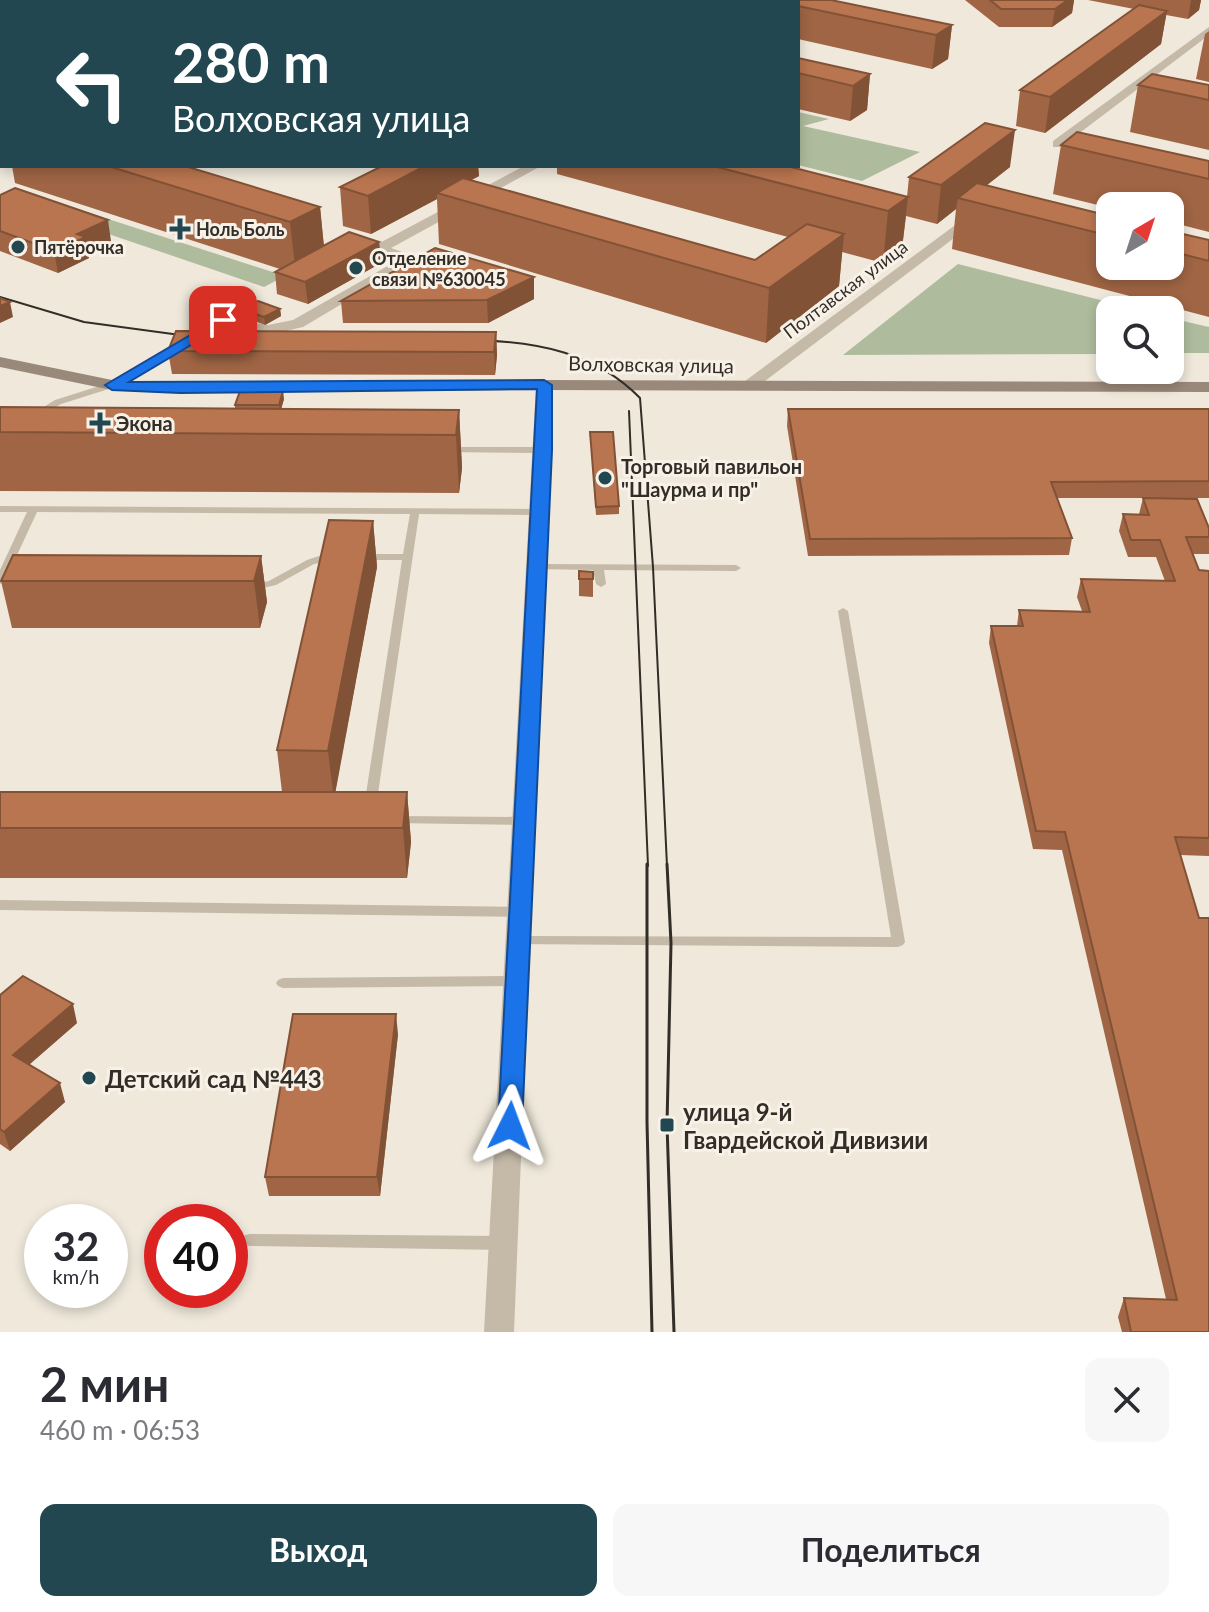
<!DOCTYPE html>
<html lang="ru">
<meta charset="utf-8">
<style>
body{margin:0;font-family:Lato,sans-serif;background:#f7f7f7;color:#2b2b33;height:100vh;display:flex;flex-direction:column;font-size:30px;white-space:nowrap}
*{box-sizing:border-box;margin:0}
p{font-size:26px;color:#7c7c81}
.icon{flex:none;width:44px;height:44px;fill:none;stroke:currentColor;stroke-width:2;stroke-linecap:round;stroke-linejoin:round}
.map{position:relative;height:1332px;overflow:hidden}
.sheet{display:flex;flex-direction:column;background:#fff;flex:1}
.sheet>*{flex:none}
.hud{position:absolute;left:0px;top:0px;width:800px;height:168px;box-shadow:0 4px 12px #0003;background:#224750;color:#fff;overflow:hidden}
.needle{width:52px;rotate:39deg}
.controls{position:absolute;left:1096px;top:192px;display:grid;gap:16px}
.controls a{display:grid;place-items:center;width:88px;height:88px;border-radius:16px;background:#fff;box-shadow:0 4px 12px #0003;font-size:40px}
.speed{position:absolute;left:24px;top:1204px;display:flex;gap:16px;font-size:40px;font-weight:700;text-align:center}
.speed>*{display:grid;place-content:center;width:104px;height:104px;border-radius:50%;background:#fff;box-shadow:0 4px 12px #0003;line-height:1}
.speed small{font-size:20px;font-weight:400}
.speed .limit{border:12px solid #d22;background:#fff;color:#111}
.pin{position:absolute;display:grid;place-items:center;width:68px;height:68px;color:#fff;margin:-34px;border-radius:16px;box-shadow:0 4px 12px #0006}
.me{position:absolute;width:88px;margin:-44px;rotate:3deg;stroke-linejoin:round;filter:drop-shadow(0 0 6px #0008)}
.turn{display:flex;align-items:center;gap:28px;height:168px;padding:0 40px;font-size:36px}
.turn .icon{width:104px;height:104px;stroke-width:2.5}
.turn b{display:block;font-size:56px;line-height:68px}
.round{display:grid;place-items:center;flex:none;width:84px;height:84px;border-radius:16px;background:#f7f7f7}
.overview{display:flex;align-items:center;justify-content:space-between;height:136px;padding:0 40px}
h1{font-size:48px;font-weight:700;line-height:60px}
.cta{display:flex;gap:16px;margin-top:auto;padding:16px 40px}
.cta a{flex:1;height:92px;border-radius:16px;background:#224750;color:#fff;font-size:32px;font-weight:700;line-height:92px;text-align:center}
.cta a+a{background:#f7f7f7;color:#2b2b33}
.map>svg:first-child{display:block}
</style>
<div class="map">
<svg width="1209" height="1332" viewBox="0 0 1209 1332">
<rect width="100%" height="100%" fill="#efe8db"/>
<g fill="#aebc9d">
<path d="M798,112L829,119L803,126L920,152L862,181L798,165Z"/>
<path d="M15,189L285,276L264,287L0,197Z"/>
<path d="M958,264L1140,310H1110V354L843,355Z"/>
<path d="M1170,318L1209,327V353H1170Z"/>
</g>
<g fill="none" stroke-linecap="round" stroke-linejoin="round">
<g fill="#c5b9a8" fill-rule="evenodd">
<path d="M112,382L115,383V387L61,404L42,415L39,416L34,413L55,400Z"/>
<path d="M449,447H544L549,450L544,453L446,452L444,450Z"/>
<path d="M0,506L541,509L546,512L541,515L419,514L376,807L374,810H366L364,807L402,560H361L356,557L361,554H403L410,514L37,512L5,581L0,584V570L27,512H0Z"/>
<path d="M336,554L341,557L340,559L314,564L276,585L250,591L245,588L246,586L269,581L307,560L322,555Z"/>
<path d="M538,564L736,565L741,568L736,571L604,570L606,584L601,587L596,584L593,570L534,569L533,567L534,565Z"/>
<path d="M843,608L848,611L905,942L903,945L898,947L514,944L512,941L514,938L519,936L891,937L838,611Z"/>
<path d="M398,816L525,817L529,818L531,821L529,824L525,825L394,823L392,820L394,817Z"/>
<path d="M0,900L520,907L525,909L526,912L525,915L520,917L0,910Z"/>
<path d="M517,976L522,978L524,981L522,984L517,986L283,988L278,986L276,983L278,980L283,978Z"/>
<path d="M250,1234L503,1236L508,1238L511,1243L508,1248L503,1250L250,1246L245,1245L242,1240L245,1235Z"/>
</g>
<g fill="#c5b9a8" fill-rule="evenodd">
<rect x="0" y="23" width="2" height="6"/>
<path d="M1209,27V35L1061,147H1053V141Z"/>
<rect x="0" y="94" width="2" height="8"/>
<path d="M524,166H541L391,248L419,258L303,327L268,335L225,325L118,388H106L104,385L218,317L268,325L293,320L400,259L374,252V246Z"/>
<path d="M962,220L974,223L753,390H741V384Z"/>
</g>
<path fill="#c5b9a8" fill-rule="evenodd" d="M544,380L552,385L514,1332H484L536,385Z"/>
<path fill="#99897a" fill-rule="evenodd" d="M0,357L112,380L180,383L544,380L1209,382V392L544,390L180,393L112,390L0,367Z"/>
<g stroke="#332d28" stroke-width="2">
<path d="M0,297L84,322L195,337"/>
<path d="M475,340C537,342 595,352 640,398L653,567L667,866"/>
<path d="M629,411L648,866"/>
</g>
<g stroke="#332d28" stroke-width="3">
<path d="M647,864V1122L652,1332"/>
<path d="M667,864L671,943L667,1125L674,1332"/>
</g>
</g>
<g fill="#9f6544">
<path d="M38,0H69L63,2H42Z"/>
<path d="M85,0H130L125,2H85Z"/>
<path d="M208,0H236L230,2H213Z"/>
<path d="M251,0H297L292,2H251Z"/>
<path d="M371,0H398L394,2H372Z"/>
<path d="M557,0H647L642,2H566Z"/>
<path d="M748,0H831L952,25L948,59L932,69L798,39V2H748Z"/>
<path d="M965,0H1074L1072,13L1052,27H999Z"/>
<path d="M1088,0H1201L1199,10L1188,19L1166,15L1161,44L1045,133L1016,126L1020,90L1134,9Z"/>
<rect x="0" y="4" width="2" height="14"/>
<path d="M2,27V46L0,45V28Z"/>
<path d="M1209,31V82L1196,79L1205,34Z"/>
<path d="M798,58L870,74L867,110L850,121L798,109Z"/>
<path d="M1138,85H1209V150L1130,132Z"/>
<path d="M1061,145L1209,161V232L1170,222V206H1110V208L1053,194Z"/>
<path d="M12,166H185L320,207L324,246L379,242L381,263L308,304L277,294L275,272L280,269L15,183Z"/>
<path d="M382,166H478L479,176L471,180L755,260L788,237L557,174V166H787L907,197L909,177L1010,167L986,186L1110,216V266H1170V231L1209,240V317L952,249L956,209L937,224L906,216L902,248L883,263L842,252L839,286L766,343L439,244L437,199L371,234L343,226L340,187Z"/>
<path d="M0,195L111,241L88,252L89,258L58,273L0,251Z"/>
<path d="M534,299L488,323H343L341,301Z"/>
<path d="M280,309L281,316L265,325L244,317L243,310Z"/>
<path d="M496,332L497,355L495,375L172,374L168,351Z"/>
<path d="M284,399L281,409L459,410L462,468L459,493L0,491V407L235,408V405Z"/>
<path d="M788,409H1209V498H1166L1209,528V554H1192L1199,570L1209,571V856L1180,855L1209,1332H1122L1118,1317L1124,1298L1166,1299L1062,850L1033,849L989,643L991,626H1017L1019,610L1082,611L1077,597L1081,579L1165,581L1156,557H1128L1119,531L1123,514H1139L1143,498H1057L1072,538L1069,555L808,556L787,426Z"/>
<path d="M590,432L619,506V514L596,515Z"/>
<path d="M373,521L377,567L335,792H407L411,842L407,878H0V792H282L277,750Z"/>
<path d="M261,556L267,602L260,628H12L1,581Z"/>
<path d="M579,571L593,572V597L579,596Z"/>
<path d="M0,995L77,1023L29,1065L65,1102L10,1151L0,1144Z"/>
<path d="M398,1034L380,1196H269L265,1177Z"/>
</g>
<g fill="#825237">
<path d="M52,0H69L63,2H53Z"/>
<rect x="100" y="0" width="14" height="2"/>
<path d="M223,0H236L230,2H223Z"/>
<path d="M270,0H282L283,2H267Z"/>
<path d="M385,0H398L394,2H385Z"/>
<path d="M634,0H647L642,2H630Z"/>
<path d="M1068,0H1074L1072,13L1052,27L1055,9Z"/>
<path d="M1191,0H1201L1199,10L1188,19Z"/>
<path d="M1167,11L1161,44L1045,133L1050,97Z"/>
<path d="M952,25L948,59L932,69L936,35Z"/>
<path d="M870,74L867,110L850,121L853,86Z"/>
<path d="M2,77V91L0,92V78Z"/>
<path d="M2,109V123L0,124V110Z"/>
<path d="M1015,130L1010,167L967,200L958,198L956,209L937,224L941,185Z"/>
<path d="M425,166H478L479,176L444,195L437,193V199L371,234L368,196Z"/>
<path d="M908,197L902,248L883,263L888,211Z"/>
<path d="M320,207L325,259L296,275L290,222Z"/>
<path d="M108,220L111,241L88,252L89,258L58,273L54,251L77,234Z"/>
<path d="M844,234L839,286L766,343L769,288Z"/>
<path d="M379,242L381,263L308,304L305,282Z"/>
<path d="M534,277V299L488,323L487,300Z"/>
<path d="M10,302L13,317L0,323V306Z"/>
<path d="M280,309L281,316L265,325L264,317Z"/>
<path d="M496,332L497,355L495,375L494,352Z"/>
<path d="M283,391L284,399L280,413L279,405Z"/>
<path d="M459,410L462,468L459,493L456,435Z"/>
<path d="M373,521L377,567L334,800L328,751Z"/>
<path d="M261,556L267,602L260,628L254,581Z"/>
<path d="M407,792L411,842L407,878L403,828Z"/>
<path d="M73,1004L77,1023L18,1074L13,1055Z"/>
<path d="M396,1014L398,1034L380,1196L377,1177Z"/>
<path d="M60,1083L65,1102L10,1151L4,1132Z"/>
</g>
<g fill="#b9754f" stroke="#825237" stroke-width="2">
<path d="M13,0H24L30,2H7Z"/>
<path d="M178,0H201L204,1L202,2H174Z"/>
<path d="M344,0H369L364,2H339Z"/>
<path d="M584,0H634L630,2H593Z"/>
<path d="M770,0H831L952,25L936,35L798,6V2H780Z"/>
<path d="M990,0H1068L1055,9H1001Z"/>
<path d="M1139,5L1167,11L1050,97L1020,90Z"/>
<path d="M798,58L870,74L853,86L798,73Z"/>
<path d="M1152,74L1209,85V100L1138,85Z"/>
<path d="M985,123L1015,130L941,185L909,177Z"/>
<path d="M1077,132L1209,161V179L1061,145Z"/>
<path d="M108,166H185L320,207L290,222Z"/>
<path d="M382,166H425L368,196L340,187Z"/>
<path d="M713,166H787L908,197L888,211Z"/>
<path d="M463,178L755,260L807,224L844,234L769,288L437,193Z"/>
<path d="M977,183L1110,216V236L958,198Z"/>
<path d="M15,188L108,220L77,234L86,237L54,251L0,231V195Z"/>
<path d="M1170,231L1209,240V261L1170,251Z"/>
<path d="M349,232L379,242L305,282L275,272Z"/>
<path d="M435,248L534,277L487,300L341,301Z"/>
<path d="M0,298L10,302L0,306Z"/>
<path d="M258,301L280,309L264,317L243,310Z"/>
<path d="M176,331L496,332L494,352L168,351Z"/>
<path d="M240,391H283L279,405H235Z"/>
<path d="M0,407L459,410L456,435L0,432Z"/>
<path d="M788,409H1209V481L1051,482L1072,538L810,539Z"/>
<path d="M590,432H613L619,506L596,507Z"/>
<path d="M1143,498L1197,499L1209,528V537H1186L1199,570L1209,571V838L1175,837L1199,918H1209V1332H1131L1124,1298L1177,1300L1065,832L1036,831L991,626H1023L1019,610L1090,612L1081,579L1175,581L1160,540H1131L1123,514L1149,515Z"/>
<path d="M329,520L373,521L328,751L277,750Z"/>
<path d="M13,555L261,556L254,581H1Z"/>
<path d="M579,571L593,572V579H579Z"/>
<path d="M0,792H407L403,828H0Z"/>
<path d="M23,976L73,1004L13,1055L60,1083L4,1132L0,1129V995Z"/>
<path d="M293,1014H396L377,1177H265Z"/>
</g>
<path fill="#1a73e8" stroke="#114b97" stroke-width="2" d="M223,316L230,320L228,323L129,382L544,380L552,385V450L522,1126L518,1133H501L498,1126L537,389L180,393L112,390L105,385Z"/>
<g fill="#224750" stroke="#f7f1e7" stroke-width="3">
<path d="M176 217h8v8h8v8h-8v8h-8v-8h-8v-8h8z"/>
<circle cx="18" cy="247" r="8"/>
<circle cx="356" cy="268" r="8"/>
<path d="M96 411h8v8h8v8h-8v8h-8v-8h-8v-8h8z"/>
<circle cx="605" cy="478" r="8"/>
<circle cx="89" cy="1078" r="8"/>
<rect x="659" y="1117" width="16" height="16" rx="4"/>
</g>
<g text-anchor="middle" dominant-baseline="central" stroke-width="6" stroke-linejoin="round" paint-order="stroke">
<g font-size="18" font-weight="bold" fill="#332d28" stroke="#f7f1e7" text-anchor="start">
<text x="196" y="229">Ноль Боль</text>
<text x="34" y="247">Пятёрочка</text>
<text x="372" y="258">Отделение<tspan x="372" dy="21">связи №630045</tspan></text>
</g>
<g font-size="18" fill="#332d28" stroke="#f7f1e7">
<text transform="translate(845 289) rotate(-37)">Полтавская улица</text>
</g>
<g font-size="20" fill="#332d28" stroke="#f7f1e7">
<text transform="translate(651 364) rotate(1)">Волховская улица</text>
</g>
<g font-size="20" font-weight="bold" fill="#332d28" stroke="#f7f1e7" text-anchor="start">
<text x="116" y="423">Экона</text>
<text x="621" y="466">Торговый павильон<tspan x="621" dy="23">"Шаурма и пр"</tspan></text>
</g>
<g font-size="24" font-weight="bold" fill="#332d28" stroke="#f7f1e7" text-anchor="start">
<text x="105" y="1078">Детский сад №443</text>
<text x="683" y="1111">улица 9-й<tspan x="683" dy="28">Гвардейской Дивизии</tspan></text>
</g>
</g>
</svg>
<div class="controls">
<a><svg class="needle" viewBox="-14 -14 28 28"><path d="M0-13l5 13h-10z" fill="#e53935"/><path d="M0 13l5-13h-10z" fill="#7c7c81"/></svg></a>
<a><svg class="icon" aria-label="search" viewBox="0 0 24 24"><circle cx="10" cy="10" r="6"/><path d="M15 15l6 6"/></svg></a>
</div>
<div class="speed"><div>32<small>km/h</small></div><div class="limit">40</div></div>
<div class="pin" style="left:223px;top:320px;background:#d93025"><svg class="icon" aria-label="arrive" viewBox="0 0 24 24"><path d="M6 21V4h12l-3 4 3 4H6"/></svg></div>
<svg class="me" style="left:510px;top:1126px" viewBox="-20 -20 40 40"><path d="M0-17L14 15 0 8-14 15z" fill="#1a73e8" stroke="#fff" stroke-width="4"/></svg>
<div class="hud">
<div class="turn"><svg class="icon" aria-label="left" viewBox="0 0 24 24"><path d="M17 20v-9H6M10 6l-5 5 5 5"/></svg><div><b>280 m</b>Волховская улица</div></div>
</div>
</div>
<section class="sheet">
<div class="overview"><div><h1>2 мин</h1><p>460 m · 06:53</p></div><a class="round"><svg class="icon" aria-label="close" viewBox="0 0 24 24"><path d="M6 6l12 12M18 6L6 18"/></svg></a></div>
<div class="cta"><a>Выход</a><a>Поделиться</a></div>
</section>
